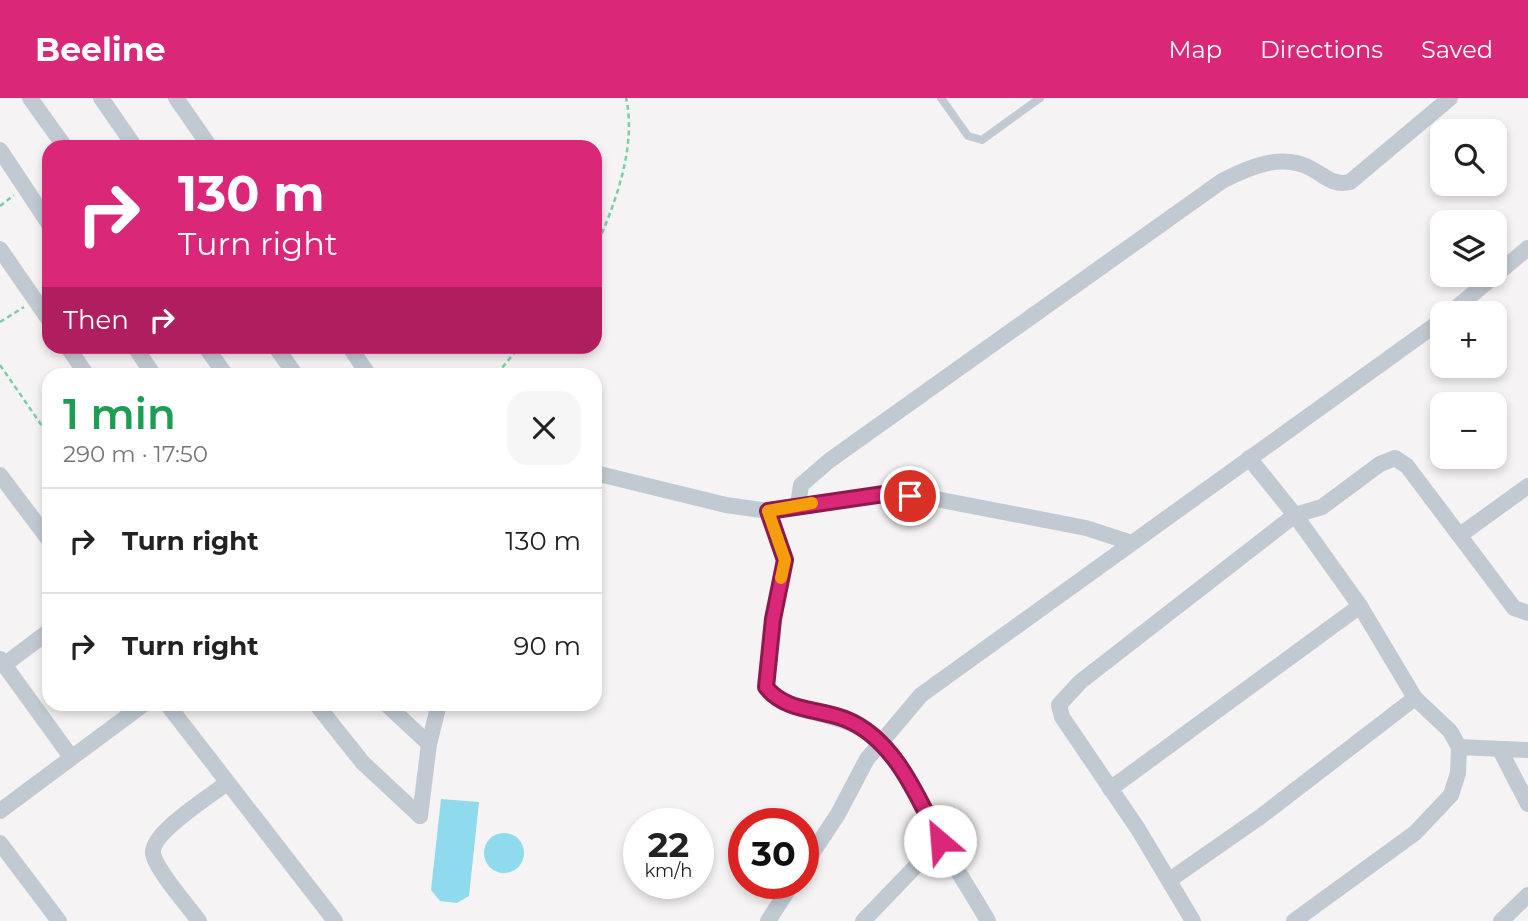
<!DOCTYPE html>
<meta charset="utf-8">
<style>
body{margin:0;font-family:Montserrat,sans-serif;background:#f6f6f6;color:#222;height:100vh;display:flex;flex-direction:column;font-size:26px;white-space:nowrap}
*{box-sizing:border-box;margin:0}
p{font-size:23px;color:#767676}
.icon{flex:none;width:38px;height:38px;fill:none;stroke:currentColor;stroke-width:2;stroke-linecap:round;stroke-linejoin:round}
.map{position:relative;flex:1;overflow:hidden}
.sheet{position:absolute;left:42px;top:270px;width:560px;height:343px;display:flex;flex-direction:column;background:#fff;border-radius:21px;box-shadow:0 4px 10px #0003}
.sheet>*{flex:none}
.banner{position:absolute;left:42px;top:42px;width:560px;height:214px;border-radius:21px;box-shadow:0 4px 10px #0003;background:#db2777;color:#fff;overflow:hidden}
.fabs{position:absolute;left:1430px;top:21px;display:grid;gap:14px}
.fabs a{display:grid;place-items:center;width:77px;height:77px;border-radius:14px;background:#fff;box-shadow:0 4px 10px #0003;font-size:35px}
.speed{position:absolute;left:623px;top:710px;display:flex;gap:14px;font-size:35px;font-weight:700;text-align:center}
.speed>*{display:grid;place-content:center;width:91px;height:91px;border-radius:50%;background:#fff;box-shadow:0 4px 10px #0003;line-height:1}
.speed small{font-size:18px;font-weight:400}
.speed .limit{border:10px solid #d22;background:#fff;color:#111}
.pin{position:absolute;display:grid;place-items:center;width:60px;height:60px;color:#fff;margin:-30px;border:4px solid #fff;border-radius:50%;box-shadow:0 2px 7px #0007}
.me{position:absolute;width:77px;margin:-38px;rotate:333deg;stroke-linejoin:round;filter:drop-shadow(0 0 5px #0008)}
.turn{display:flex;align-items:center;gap:24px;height:147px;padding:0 21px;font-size:32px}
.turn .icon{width:91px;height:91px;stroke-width:2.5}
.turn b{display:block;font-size:49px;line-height:60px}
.then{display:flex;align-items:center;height:66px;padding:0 21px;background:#0003;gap:14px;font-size:26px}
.round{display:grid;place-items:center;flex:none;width:74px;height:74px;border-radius:21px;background:#f6f6f6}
.summary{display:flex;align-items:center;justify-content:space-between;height:119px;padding:0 21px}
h1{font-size:42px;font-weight:600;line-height:52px;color:#1e9e55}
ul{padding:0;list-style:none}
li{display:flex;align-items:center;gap:21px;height:105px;padding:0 21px;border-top:2px solid #e0e0e0}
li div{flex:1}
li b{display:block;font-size:26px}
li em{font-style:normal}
header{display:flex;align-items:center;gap:42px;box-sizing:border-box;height:98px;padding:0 35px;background:#db2777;color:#fff}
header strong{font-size:33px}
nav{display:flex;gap:38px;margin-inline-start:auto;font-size:24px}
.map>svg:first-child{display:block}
</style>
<header>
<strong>Beeline</strong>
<nav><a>Map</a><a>Directions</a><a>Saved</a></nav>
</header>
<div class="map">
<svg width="1528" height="823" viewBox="0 0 1528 823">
<rect width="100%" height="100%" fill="#f5f3f3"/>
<g fill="#90daee">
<path d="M441,701L479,704L469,798L457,805L440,803L431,792Z"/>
<circle cx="504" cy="755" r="20"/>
</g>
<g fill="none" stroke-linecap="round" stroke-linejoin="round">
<g stroke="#7ad0a6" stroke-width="2.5" stroke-dasharray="5 3.5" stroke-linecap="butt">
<path d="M0,108L14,97"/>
<path d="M595,151C615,107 637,48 626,0"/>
<path d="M0,224L24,209"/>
<path d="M0,267L49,338"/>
<path d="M497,276L520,248"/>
</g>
<path stroke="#c1cad2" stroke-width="8" d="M941,0L968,38L982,42L1040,0"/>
<g stroke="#c1cad2" stroke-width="16">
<path d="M30,0L65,49"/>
<path d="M101,0L135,49"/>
<path d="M176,0L210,49"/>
<path d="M0,52L49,126"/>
<path d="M0,151L49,222"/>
<path d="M1450,215L1528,150"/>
<path d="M67,248L86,276"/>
<path d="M134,248L153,276"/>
<path d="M205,248L225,276"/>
<path d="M275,248L295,276"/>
<path d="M349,248L368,276"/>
<path d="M1249,360L1295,417L1360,508L1415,600L1450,633L1459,649L1458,675L1451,697L1415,735L1294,823"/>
<path d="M595,375L726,407L768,413L884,396L936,401L1086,430L1129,444"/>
<path d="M0,377L49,442"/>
<path d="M798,407L801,387L830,362L1222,83C1249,69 1281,55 1310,70C1325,78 1333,88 1350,84L1450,0"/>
<path d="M768,413L784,462L773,521L766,589C793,622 846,610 880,644C908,672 922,711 941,745C956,771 973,797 988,823"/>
<path d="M1460,437L1528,388"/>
<path d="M0,561L71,659"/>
<path d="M4,567L49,533"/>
<path d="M167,606L335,823"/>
<path d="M316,606L363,665L420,718"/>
<path d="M386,606L429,646"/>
<path d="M1459,649L1528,652"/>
<path d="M1500,652L1528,706"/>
<path d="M1110,691L1360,508"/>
<path d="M0,713L144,606"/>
<path d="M420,718L429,646L439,606"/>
<path d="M0,745L59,823"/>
<path d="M803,769L838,716L867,661L921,597L1442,222"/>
<path d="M1171,781L1260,719L1415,600"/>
<path d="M199,823C188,808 155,771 153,755C151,735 210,698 227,685"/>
<path d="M768,823L792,786"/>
<path d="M863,823L940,743"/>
<path d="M1193,823L1138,731L1062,619L1059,607L1080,584L1295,417L1322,409L1380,366L1395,360L1407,368L1514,510L1528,515"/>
<path d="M1501,823L1528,797"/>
</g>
</g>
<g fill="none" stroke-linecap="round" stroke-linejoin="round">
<defs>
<path id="route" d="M910,398L884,396L768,413L785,462L773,521L766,589C786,614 817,610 845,621C894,640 918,699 940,743"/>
</defs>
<use href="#route" stroke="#8e194d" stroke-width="18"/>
<use href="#route" stroke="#db2777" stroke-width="12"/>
<path stroke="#f59e0b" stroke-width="12" d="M781,480L785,462L768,413L812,405"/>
</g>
</svg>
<div class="fabs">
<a><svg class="icon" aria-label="search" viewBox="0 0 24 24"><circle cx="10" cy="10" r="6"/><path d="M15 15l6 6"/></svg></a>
<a><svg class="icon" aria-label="layers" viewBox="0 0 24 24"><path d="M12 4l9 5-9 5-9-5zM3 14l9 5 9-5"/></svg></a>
<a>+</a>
<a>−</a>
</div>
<div class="speed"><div>22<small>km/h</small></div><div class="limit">30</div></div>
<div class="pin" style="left:910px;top:398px;background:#d93025"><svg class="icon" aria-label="arrive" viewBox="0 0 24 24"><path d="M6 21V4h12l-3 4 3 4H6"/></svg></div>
<svg class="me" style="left:940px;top:743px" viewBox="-20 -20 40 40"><circle r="19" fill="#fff"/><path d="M0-13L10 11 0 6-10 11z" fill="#db2777"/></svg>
<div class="banner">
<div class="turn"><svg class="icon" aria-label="right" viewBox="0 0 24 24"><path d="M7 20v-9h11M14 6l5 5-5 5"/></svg><div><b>130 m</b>Turn right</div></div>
<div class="then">Then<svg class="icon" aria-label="right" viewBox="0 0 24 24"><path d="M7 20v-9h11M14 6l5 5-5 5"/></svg></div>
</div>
<section class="sheet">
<div class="summary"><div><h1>1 min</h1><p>290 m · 17:50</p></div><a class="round"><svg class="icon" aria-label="close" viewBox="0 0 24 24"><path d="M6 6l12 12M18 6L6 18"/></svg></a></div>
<ul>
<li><svg class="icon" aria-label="right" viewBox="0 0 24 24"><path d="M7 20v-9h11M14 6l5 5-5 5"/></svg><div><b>Turn right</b></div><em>130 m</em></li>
<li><svg class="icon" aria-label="right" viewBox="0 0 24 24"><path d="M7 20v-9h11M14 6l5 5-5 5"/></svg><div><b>Turn right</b></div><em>90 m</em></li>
</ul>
</section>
</div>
